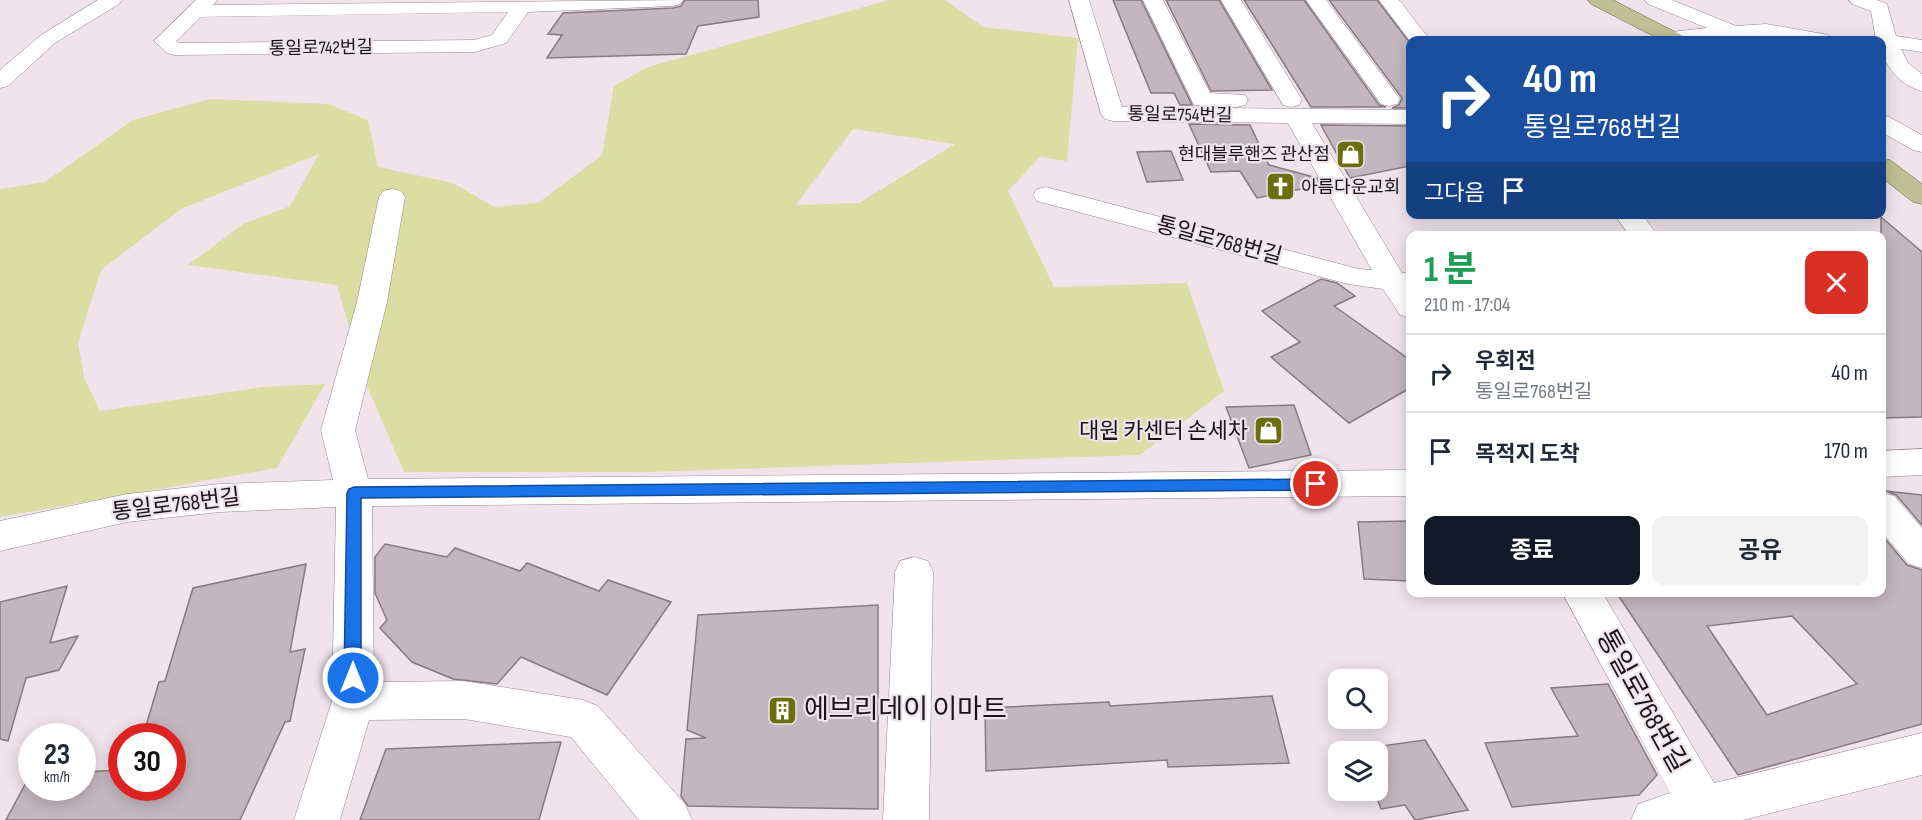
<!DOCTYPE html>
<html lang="ko">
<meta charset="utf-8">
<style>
body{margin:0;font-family:"Sofia Sans Condensed","Noto Sans KR",sans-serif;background:#f2f2f3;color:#1f2937;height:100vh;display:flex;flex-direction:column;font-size:22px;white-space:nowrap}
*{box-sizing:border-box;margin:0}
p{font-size:20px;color:#747a83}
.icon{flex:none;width:33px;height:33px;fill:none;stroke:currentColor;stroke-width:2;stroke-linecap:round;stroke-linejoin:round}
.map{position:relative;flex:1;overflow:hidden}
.drawer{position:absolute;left:1406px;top:231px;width:480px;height:366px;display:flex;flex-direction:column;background:#fff;border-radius:12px;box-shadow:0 3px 15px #0003}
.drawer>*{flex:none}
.guide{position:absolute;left:1406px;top:36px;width:480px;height:183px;border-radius:12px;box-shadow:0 3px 15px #0003;background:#1a4fa0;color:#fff;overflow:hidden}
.fabs{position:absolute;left:1328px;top:669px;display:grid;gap:12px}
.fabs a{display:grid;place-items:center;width:60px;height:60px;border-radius:12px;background:#fff;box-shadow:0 3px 15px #0003;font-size:30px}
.speed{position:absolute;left:18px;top:723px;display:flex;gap:12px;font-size:30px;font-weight:700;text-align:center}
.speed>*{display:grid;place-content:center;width:78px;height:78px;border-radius:50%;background:#fff;box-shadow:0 3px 15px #0003;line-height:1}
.speed small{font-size:15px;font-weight:400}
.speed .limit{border:9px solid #d22;background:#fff;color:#111}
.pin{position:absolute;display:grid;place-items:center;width:51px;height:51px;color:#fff;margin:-26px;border:3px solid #fff;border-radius:50%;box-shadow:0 2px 6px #0007}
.me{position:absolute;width:66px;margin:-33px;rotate:0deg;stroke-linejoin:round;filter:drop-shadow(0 0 4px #0008)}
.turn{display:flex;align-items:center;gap:21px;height:126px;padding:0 18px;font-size:27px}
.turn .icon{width:78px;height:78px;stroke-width:2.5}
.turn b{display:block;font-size:42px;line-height:51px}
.then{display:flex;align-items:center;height:57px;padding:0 18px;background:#0003;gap:12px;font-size:22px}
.round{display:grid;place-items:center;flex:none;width:63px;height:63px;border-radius:12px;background:#f2f2f3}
.summary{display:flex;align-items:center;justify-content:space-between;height:102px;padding:0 18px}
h1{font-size:36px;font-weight:700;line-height:45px;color:#1e9e55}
.cta{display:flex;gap:12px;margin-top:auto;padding:12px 18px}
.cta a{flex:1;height:69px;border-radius:12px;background:#111827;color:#fff;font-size:24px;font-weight:700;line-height:69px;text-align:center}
.cta a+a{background:#f2f2f3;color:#1f2937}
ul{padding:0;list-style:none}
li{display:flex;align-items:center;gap:18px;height:78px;padding:0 18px;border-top:2px solid #e0e1e3}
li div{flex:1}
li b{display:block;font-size:22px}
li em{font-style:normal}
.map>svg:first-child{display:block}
</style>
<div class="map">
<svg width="1922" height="820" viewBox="0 0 1922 820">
<rect width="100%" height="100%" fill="#f0e3ec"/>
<path fill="#dbdea2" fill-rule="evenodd" d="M889,0H945L983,27L1078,38L1067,161L1040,157L1008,191L1054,287L1187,283L1224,391L1140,455L649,472H404L364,379L337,285L188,265L243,224L290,206L319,154L181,209L101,270L78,343L84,377L100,411L263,387L325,384L277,468L0,517V189L45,182L133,120L210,99L328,104L368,120L378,167L453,183L494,207L538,203L602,155L614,86L648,67ZM853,129L955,144L859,203L796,205Z"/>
<g fill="#c3b6bf" stroke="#867a83" stroke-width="1.5" fill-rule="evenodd">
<path d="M685,0H758L759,17L698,26L686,54L547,58L562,35L548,34L563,13L673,8L681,6Z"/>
<path d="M1113,0H1141L1192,105H1180L1174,93H1151Z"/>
<path d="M1166,0H1219L1272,90L1211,91Z"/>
<path d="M1244,0H1304L1379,105L1386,107H1311Z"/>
<path d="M1329,0H1377L1410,43V108H1392L1399,105L1402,98Z"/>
<path d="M1189,124L1250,125L1269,165L1317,178L1321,185L1257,198L1240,171L1211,172Z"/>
<path d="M1321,125L1410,126V166L1350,178Z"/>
<path d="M1171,151L1183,180L1147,182L1137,152Z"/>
<path d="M1881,217L1922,252V417L1881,418Z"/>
<path d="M1321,279L1337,283L1355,296L1334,306L1410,360V388L1349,423L1271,357L1300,342L1262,311Z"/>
<path d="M1294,405L1311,455L1249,468L1226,407Z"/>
<path d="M1886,491L1922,495V525L1896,495Z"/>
<path d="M1410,521V581L1364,579L1358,522Z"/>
<path d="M1881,534L1907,565L1922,570V724L1738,775L1616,592H1881ZM1792,616L1857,684L1767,715L1707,626Z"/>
<path d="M385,544L447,557L455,548L520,571L527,563L599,591L608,580L671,602L607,695L521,657L497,684L453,679L412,662L380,628L387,620L375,593V557Z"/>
<path d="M306,564L290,652L305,649L290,721L285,722L240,820H6L28,779H32V788H82V772L122,770V788H172V736H143L159,682L165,681L193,588Z"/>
<path d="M67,586L50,643L78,636L59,670L26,678L8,741L0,739V602Z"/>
<path d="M878,605V809L688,806L681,796L686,739L706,738L687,730L698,615Z"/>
<path d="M1608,684L1657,775L1639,795L1512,807L1485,743L1578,736L1551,688Z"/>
<path d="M1272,696L1289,763L1168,767L1167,760L986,771L985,708L1109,702L1110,706Z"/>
<path d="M1425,740L1468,810L1415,820L1405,805L1381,809L1374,790H1377V752H1360L1359,749Z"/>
<path d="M561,742L539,820H360L386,749Z"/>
</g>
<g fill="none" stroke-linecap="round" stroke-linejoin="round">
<defs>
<g id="minor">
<path d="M98,0H122L119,4L55,43L8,86L0,88V70L41,35Z"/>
<path d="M196,0H217L213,5L683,0L680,4L673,6L528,12L506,43L475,52L174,55L167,53L154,41ZM508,12L492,35L474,40L179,43L176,41L201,17Z"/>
<path d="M1069,0H1089L1122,107L1410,110V124L1312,123L1402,273H1410V317L1400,315L1383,289L1348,284L1037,201L1033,195L1037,189L1046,187L1359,269L1372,270L1288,123L1113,121L1105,119L1101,114Z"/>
<path d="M1143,0H1163L1210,93L1245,95L1248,100L1245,105L1237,107L1194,105Z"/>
<path d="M1221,0H1241L1302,100L1299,105L1291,107L1283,105Z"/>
<path d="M1306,0H1326L1400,99L1397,104L1389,106L1381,104Z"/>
<path d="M1379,0H1399L1430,40L1410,41Z"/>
<path d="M1645,0H1672L1736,26L1766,24L1823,34L1830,36L1833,40H1790L1766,36L1707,40H1661L1659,37L1662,33L1707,28L1648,4Z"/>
<path d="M1849,0H1877L1887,4L1896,36L1922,40V52L1901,49L1908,63L1922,74V91C1899,85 1881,64 1881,40H1876L1871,11L1852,4Z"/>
<path d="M1881,115L1889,117L1922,135V152L1913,150L1881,132Z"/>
<path d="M392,189L401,191L405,197L387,302L355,430L368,479L1410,470V496L372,506L374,682L464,681L583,700L598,706L685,804L692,820H639L571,737L464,719L369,720L340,820H294L332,701L336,507L220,512L127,522L0,551V521L127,494L220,484L333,480L321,430L357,302L379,197L383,191Z"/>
<path d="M1614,214H1642L1658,236H1630Z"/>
<path d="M1922,449V475L1881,477V451Z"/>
<path d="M1881,492L1894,496L1922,528V568L1909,564L1881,531Z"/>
<path d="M914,557L928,561L933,572L929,820H883L895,572L900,561Z"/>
<path d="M1562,592H1602L1714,783L1922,733V775L1743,820H1631L1638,804L1670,793Z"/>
</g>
<g id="major">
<path d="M1588,0H1613L1683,36L1686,40H1661L1591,4Z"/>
<path d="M1881,158L1890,160L1922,184V204L1913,202L1881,177Z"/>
</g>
</defs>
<use href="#minor" stroke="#90848c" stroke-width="1"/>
<use href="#major" stroke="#69683b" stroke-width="1"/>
<use href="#minor" fill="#fff" fill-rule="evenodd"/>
<use href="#major" fill="#bfc095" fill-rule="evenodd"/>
</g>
<path fill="#1a73e8" stroke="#114b97" stroke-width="1.5" d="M1316,479L1321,480L1323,484L1321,488L1316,490L361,498V678L359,683L353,685L347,683L344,678L347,493L349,489L354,487Z"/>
<defs>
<symbol id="shop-square" viewBox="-11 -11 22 22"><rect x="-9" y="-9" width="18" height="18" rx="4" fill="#6d6d0d" stroke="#f0e3ec"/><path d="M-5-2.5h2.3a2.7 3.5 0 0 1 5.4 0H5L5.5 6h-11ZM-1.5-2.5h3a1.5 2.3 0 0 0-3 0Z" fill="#fff"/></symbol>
<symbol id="church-square" viewBox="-11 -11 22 22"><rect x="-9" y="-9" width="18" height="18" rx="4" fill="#6d6d0d" stroke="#f0e3ec"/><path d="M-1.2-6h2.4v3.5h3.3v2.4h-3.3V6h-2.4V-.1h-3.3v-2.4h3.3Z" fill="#fff"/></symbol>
<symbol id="building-square" viewBox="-11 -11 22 22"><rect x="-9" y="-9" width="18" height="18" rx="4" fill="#6d6d0d" stroke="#f0e3ec"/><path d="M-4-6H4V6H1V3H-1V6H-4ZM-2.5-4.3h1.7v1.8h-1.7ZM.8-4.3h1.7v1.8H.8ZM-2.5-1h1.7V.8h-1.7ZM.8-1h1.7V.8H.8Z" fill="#fff"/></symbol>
</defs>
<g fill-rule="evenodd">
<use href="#shop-square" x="1334" y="138" width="33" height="33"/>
<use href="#church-square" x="1264" y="170" width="33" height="33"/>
<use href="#shop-square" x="1252" y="414" width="33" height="33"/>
<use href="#building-square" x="766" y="694" width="33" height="33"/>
</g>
<g text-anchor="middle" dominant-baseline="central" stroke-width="4.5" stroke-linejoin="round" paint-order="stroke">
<g font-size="18" fill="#181417" stroke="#f0e3ec">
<text transform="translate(321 48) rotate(-1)">통일로742번길</text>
<text transform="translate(1180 115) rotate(1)">통일로754번길</text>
</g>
<g font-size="18" fill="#181417" stroke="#f0e3ec" text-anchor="end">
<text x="1330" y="154">현대블루핸즈 관산점</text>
<text x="1301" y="187" text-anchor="start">아름다운교회</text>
</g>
<g font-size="22" fill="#181417" stroke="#f0e3ec">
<text transform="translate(1219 241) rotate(15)">통일로768번길</text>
<text transform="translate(176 505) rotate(-7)">통일로768번길</text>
</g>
<g font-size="22" fill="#181417" stroke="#f0e3ec" text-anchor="end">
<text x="1248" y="431">대원 카센터 손세차</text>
</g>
<g font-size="27" fill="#181417" stroke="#f0e3ec">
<text transform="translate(1642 701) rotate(61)">통일로768번길</text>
</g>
<g font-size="27" fill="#181417" stroke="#f0e3ec" text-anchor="start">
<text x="804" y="710">에브리데이 이마트</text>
</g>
</g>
</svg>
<div class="fabs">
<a><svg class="icon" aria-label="search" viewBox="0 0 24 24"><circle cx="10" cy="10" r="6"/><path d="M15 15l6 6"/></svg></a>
<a><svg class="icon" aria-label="layers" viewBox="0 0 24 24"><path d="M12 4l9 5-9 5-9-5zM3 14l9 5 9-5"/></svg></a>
</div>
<div class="speed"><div>23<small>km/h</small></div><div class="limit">30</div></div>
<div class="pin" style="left:1316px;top:484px;background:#d93025"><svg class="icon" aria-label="arrive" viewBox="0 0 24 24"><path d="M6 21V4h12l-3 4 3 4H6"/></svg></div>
<svg class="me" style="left:353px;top:678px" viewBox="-20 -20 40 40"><circle r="17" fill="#1a73e8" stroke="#fff" stroke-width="3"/><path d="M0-11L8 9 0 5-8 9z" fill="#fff"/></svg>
<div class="guide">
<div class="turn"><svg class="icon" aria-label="right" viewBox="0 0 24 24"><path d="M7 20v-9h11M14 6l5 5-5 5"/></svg><div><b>40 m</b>통일로768번길</div></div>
<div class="then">그다음<svg class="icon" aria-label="arrive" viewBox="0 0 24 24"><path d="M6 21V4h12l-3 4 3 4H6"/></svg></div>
</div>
<section class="drawer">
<div class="summary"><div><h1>1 분</h1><p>210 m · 17:04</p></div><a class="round" style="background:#d93025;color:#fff"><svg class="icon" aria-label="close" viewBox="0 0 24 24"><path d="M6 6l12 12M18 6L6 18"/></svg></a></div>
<ul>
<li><svg class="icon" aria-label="right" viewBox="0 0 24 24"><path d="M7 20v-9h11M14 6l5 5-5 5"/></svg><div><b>우회전</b><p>통일로768번길</p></div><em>40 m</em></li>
<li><svg class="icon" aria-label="arrive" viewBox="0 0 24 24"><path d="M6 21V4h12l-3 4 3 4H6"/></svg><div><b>목적지 도착</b></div><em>170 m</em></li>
</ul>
<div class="cta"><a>종료</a><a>공유</a></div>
</section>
</div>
